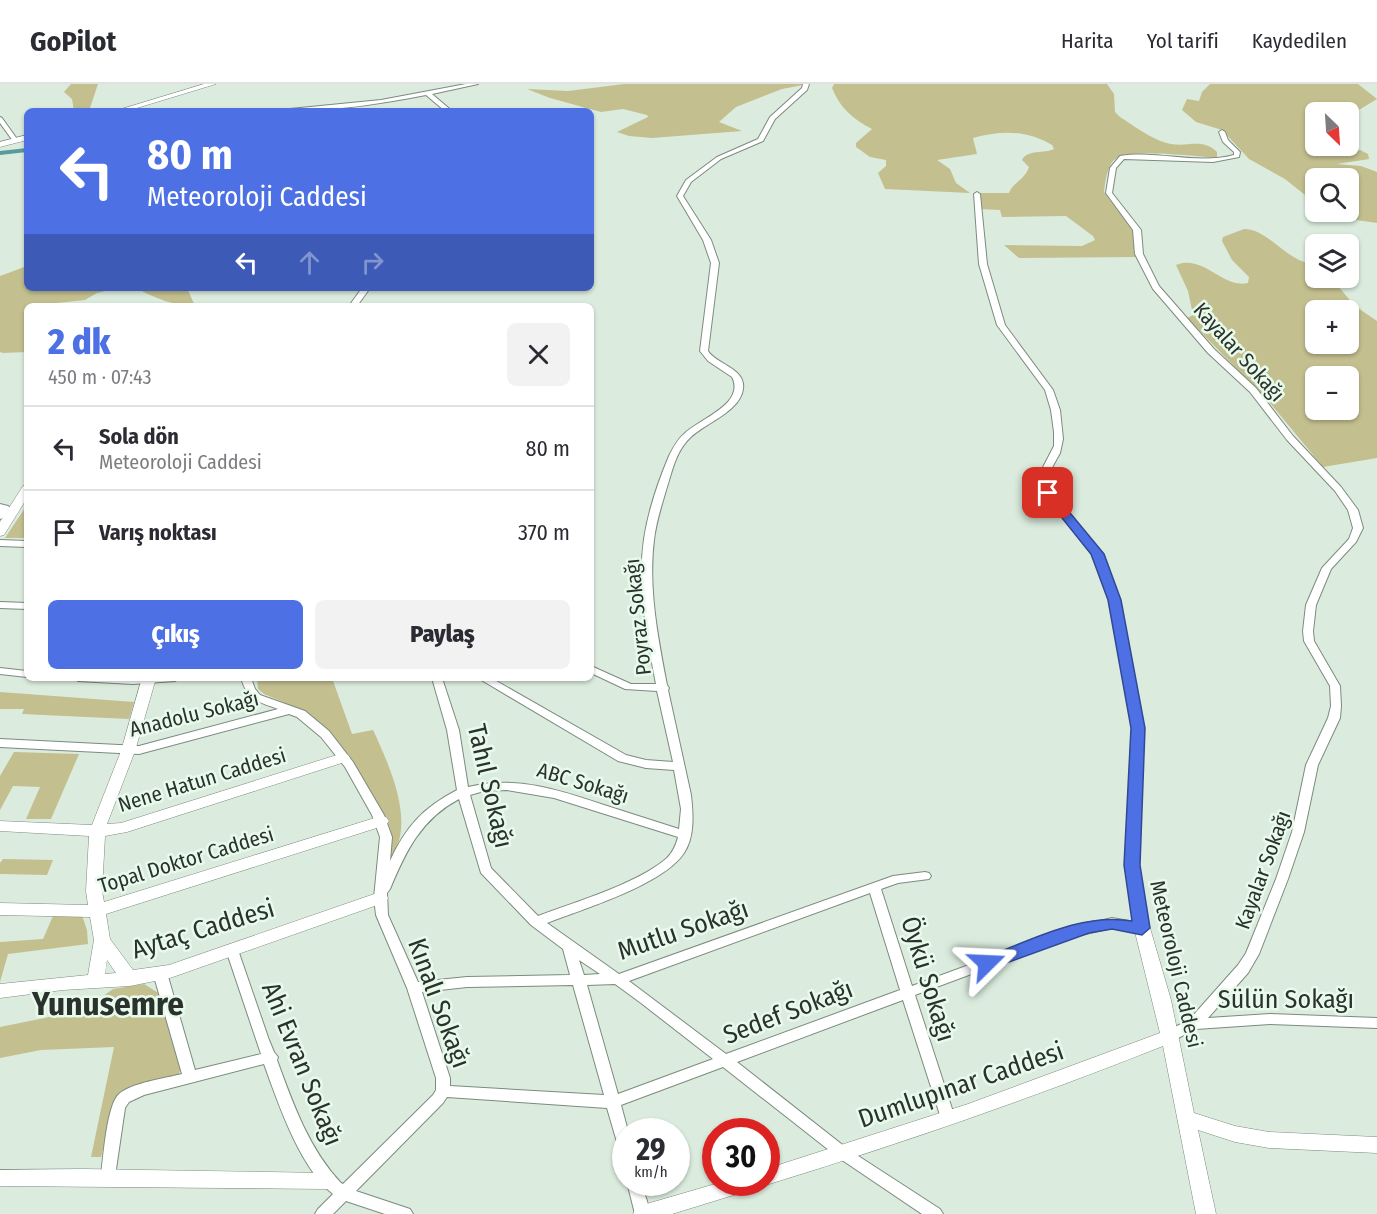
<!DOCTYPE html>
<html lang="tr">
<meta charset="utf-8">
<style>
body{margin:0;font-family:"Fira Sans Condensed",sans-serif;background:#f2f2f3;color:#2b2b33;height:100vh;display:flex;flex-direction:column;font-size:22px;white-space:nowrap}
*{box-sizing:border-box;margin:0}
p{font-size:20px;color:#7c7c81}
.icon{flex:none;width:33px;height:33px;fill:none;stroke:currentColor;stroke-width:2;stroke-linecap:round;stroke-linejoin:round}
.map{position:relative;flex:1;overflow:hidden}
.drawer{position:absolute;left:24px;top:219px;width:570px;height:378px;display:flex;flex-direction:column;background:#fff;border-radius:9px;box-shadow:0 2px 4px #0004}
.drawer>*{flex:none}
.guide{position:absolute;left:24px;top:24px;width:570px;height:183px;border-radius:9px;box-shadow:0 2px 4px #0004;background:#4d71e5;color:#fff;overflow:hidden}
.needle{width:39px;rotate:155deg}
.controls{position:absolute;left:1305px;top:18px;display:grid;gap:12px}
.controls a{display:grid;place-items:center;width:54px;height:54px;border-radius:9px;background:#fff;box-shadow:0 2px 4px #0004;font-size:30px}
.speed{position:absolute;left:612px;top:1034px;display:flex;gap:12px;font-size:30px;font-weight:700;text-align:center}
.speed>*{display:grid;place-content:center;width:78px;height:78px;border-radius:50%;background:#fff;box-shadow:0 2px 4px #0004;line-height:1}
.speed small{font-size:15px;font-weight:400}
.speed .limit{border:9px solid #d22;background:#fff;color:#111}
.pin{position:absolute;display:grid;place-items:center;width:51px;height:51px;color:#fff;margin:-26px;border-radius:12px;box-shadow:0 3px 9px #0006}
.me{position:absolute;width:66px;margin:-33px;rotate:69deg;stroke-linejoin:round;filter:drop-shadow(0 0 4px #0008)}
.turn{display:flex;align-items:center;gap:21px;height:126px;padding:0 24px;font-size:27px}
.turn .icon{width:78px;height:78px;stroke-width:2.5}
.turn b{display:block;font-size:42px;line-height:51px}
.lanes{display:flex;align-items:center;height:57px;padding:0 24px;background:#0003;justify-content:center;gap:30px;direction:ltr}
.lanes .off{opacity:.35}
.round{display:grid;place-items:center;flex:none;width:63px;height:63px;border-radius:9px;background:#f2f2f3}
.head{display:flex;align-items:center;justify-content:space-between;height:102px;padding:0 24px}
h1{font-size:36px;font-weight:800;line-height:45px;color:#4d71e5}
.action{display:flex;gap:12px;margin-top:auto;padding:12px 24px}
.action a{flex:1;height:69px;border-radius:9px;background:#4d71e5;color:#fff;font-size:24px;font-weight:800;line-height:69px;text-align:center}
.action a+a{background:#f2f2f3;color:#2b2b33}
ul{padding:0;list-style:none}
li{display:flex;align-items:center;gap:18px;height:84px;padding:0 24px;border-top:2px solid #e1e1e2}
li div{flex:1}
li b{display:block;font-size:22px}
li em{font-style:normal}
header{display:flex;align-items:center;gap:36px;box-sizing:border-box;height:84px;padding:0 30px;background:#fff;border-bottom:2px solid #e1e1e2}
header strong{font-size:28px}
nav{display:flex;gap:33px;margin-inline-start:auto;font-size:21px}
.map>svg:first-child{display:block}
</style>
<header>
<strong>GoPilot</strong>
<nav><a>Harita</a><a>Yol tarifi</a><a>Kaydedilen</a></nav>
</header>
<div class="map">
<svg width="1377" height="1130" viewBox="0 0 1377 1130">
<rect width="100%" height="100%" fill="#dbecde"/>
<g fill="#c3bf8f" fill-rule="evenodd">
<path d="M71,0H98L89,27H74L72,15L64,8Z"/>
<path d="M624,0H802L803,1L782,5L736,23L719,38L742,47L652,54L629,52L617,48L648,33L647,31L623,25L601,28L550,14L527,5L568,7Z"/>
<path d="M834,0H1107L1114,10L1115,28L1120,33C1134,42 1154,57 1171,60C1188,63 1202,54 1217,68V74C1198,73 1126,63 1113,77C1107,84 1105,99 1104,108L1129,139L1135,152L1136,173L1019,174L1004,161L1082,162L1095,156L1093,152L1066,132L1002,133L1000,126L980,125V109H1009C1013,98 1025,96 1029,83L1022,76C1028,65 1044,70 1054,65L1052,61C1027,46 1000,46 973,54L977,70L937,76L950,85L956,99L970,109L885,105L878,89L886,82V76L870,73L856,63V59L872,45C853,35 840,24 832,4Z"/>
<path d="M1210,0H1358L1377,15L1349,32L1348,28H1316L1315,59L1306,61L1360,66L1368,70L1369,75L1337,80L1361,82L1377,88V139L1349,135L1335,128H1348V94H1316L1315,119L1285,95L1249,75L1222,46L1196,38L1182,26L1187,15L1199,17L1202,8Z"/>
<path d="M1244,145C1269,145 1287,179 1315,180L1316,194H1331L1355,222L1377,237V374L1323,383L1270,319L1187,234L1193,231L1188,207L1176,181C1204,170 1222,205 1248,199L1249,193L1232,176L1222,157L1223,153ZM1316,226H1348V260H1316ZM1316,292H1348V326H1316Z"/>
<path d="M27,182V204H117L97,209L85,216L27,222V268L3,269L0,268V192Z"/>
<path d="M137,204H187L195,222C175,222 153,214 137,204Z"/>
<path d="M27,421V454H5Z"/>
<path d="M257,594H332L352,650L373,646C387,676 410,726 398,760C396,767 391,774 387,781L392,758L390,744L362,693L327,646L302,626L264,610L258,605Z"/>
<path d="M0,608L134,618L129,635L22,630L24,625H0Z"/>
<path d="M14,668L79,670L51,735H26L40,703L13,702L0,726V692Z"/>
<path d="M3,775L53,776L47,791L0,790V779Z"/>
<path d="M82,831L87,846L88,860L8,870L0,898V858L43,855L53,832Z"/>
<path d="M144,900L160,910L181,983L179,990L123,1006L117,1011L101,1073H91L114,963L41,966L0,974V943L84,926L113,905Z"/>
</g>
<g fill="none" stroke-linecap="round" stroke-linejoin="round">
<path fill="#599b9d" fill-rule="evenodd" d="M27,64V68L0,71V67Z"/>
<defs>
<g id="street">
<path d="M466,0H478L432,10L452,27H445L426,11C380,20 334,27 287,27L290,25L381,16Z"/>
<path d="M803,0H809L807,6L775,35L763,57L721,75L691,98L683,112L711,156L719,179L708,267C717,281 746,284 743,305C740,329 701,340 687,357C676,369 672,387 667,403C662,420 656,438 654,456C648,504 658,554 667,601L669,604L668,606L691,711C693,729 695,753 684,769C663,801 583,825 547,839L619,890L893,792L925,788L929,789L931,792L929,795L898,799L881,805L912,902L1066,845L1112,834L1135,838L1126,781L1132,644L1109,515L1092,471L1045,411L1039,394L1040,389L1054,362V348L1051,326L1045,306L997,241L979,180L974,110L977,108L980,110L987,180L1005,241L1053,306L1060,326L1063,355L1060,369L1049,389V401L1052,408L1102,470L1119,515L1144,644L1138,781L1148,844L1147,847L1142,849L1112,844L1068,854L915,911L955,1034L953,1038L948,1040L943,1038L941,1034L903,916L737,978L849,1066L940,1125L943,1130H922L839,1074L723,983L621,1021L628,1047H626V1071L621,1069L619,1065L607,1024L447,1013L443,1019L356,1107L410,1125L413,1130H385L346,1117L333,1130H315L318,1125L333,1110C300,1084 278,1019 264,980L144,1011L129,1018L125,1024L115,1092L113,1097L108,1098L103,1097L101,1092C103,1075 107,1020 119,1010C131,999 166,994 182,990L153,889L155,885L160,884L165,885L167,889L195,986L261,970L226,866L227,862L232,861L237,862L238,866L269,956L274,968L278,973L277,976C293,1020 309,1065 341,1099L343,1100L433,1011L436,1006V994L407,904L376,831L374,814L380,753L372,731L345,683L321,653L297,633L289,630L139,670L0,663V655L139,662L278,625C257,617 248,617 241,594H251L255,605L260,611L305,627L329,647L353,678L384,731L392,753L390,777C406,742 423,724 457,706L447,646L432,594H442L459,646L468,703C515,691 560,706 604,721C629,729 654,737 679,745L681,725L674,686L646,684L618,677L478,594H491L626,671L646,676L673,678L657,607L625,605L591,589V582L631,600H656C647,553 637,503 644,455C648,428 658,398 669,372C673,364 677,356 684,350C699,335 746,320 732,293L708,277L700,267L711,179L703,156L677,112L686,96L717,73L758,55L770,33L802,4ZM507,706L554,714L678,753C676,761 673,768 667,774C639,799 575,818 538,832L491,784L470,711L484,707ZM459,715L481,789L531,841L563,865L570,891L467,893L418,898L388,831L387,809L390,805C406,767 421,735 459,715ZM870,809L900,906L726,970L629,897ZM579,876L600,890L584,891ZM615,900L641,919L713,975L618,1010L587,901ZM573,901L604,1011L450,1002V994L422,908L467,903Z"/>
<path d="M0,33L2,34L17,55V57H13L0,39Z"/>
<path d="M1222,46L1225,48L1228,56L1240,68L1239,73L1213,78L1124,75L1116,84L1112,109L1141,146L1143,170L1159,202L1214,265L1256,304L1293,352L1341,403L1358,426L1363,444L1356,458L1331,485L1316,521L1313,547L1314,557L1340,602L1341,622L1340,634L1318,681L1304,748L1288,795L1259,870L1248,889L1208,934L1270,930L1377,934V944L1270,940L1196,945L1170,958L1165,956L1163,952L1165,948L1189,936L1238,881L1246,869L1276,795L1292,748L1306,681L1328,634L1331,622L1330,602L1304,557L1303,547L1306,521L1322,484L1349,455L1353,444L1348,426L1335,407L1287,356L1250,308L1208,269L1153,205L1135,170L1133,146L1106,109L1110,84L1120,72C1157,66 1197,81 1234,71V68L1223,58L1219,48Z"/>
<path d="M362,204H370L357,222H349Z"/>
<path d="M0,420L8,422L10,424L3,434L0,435Z"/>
<path d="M0,456L27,457V463L0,462Z"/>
<path d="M0,518L27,519V525L0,524Z"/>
<path d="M0,584L27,587V593L0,590Z"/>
<path d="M73,594H180L175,597L133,600L78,597Z"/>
<path d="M627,1098H641L651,1130H635Z"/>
</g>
<g id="secondary">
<path d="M204,0H216L127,27H115Z"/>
<path d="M27,51V56L0,63V58Z"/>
<path d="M27,401V414L4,451L0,452V438L23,402Z"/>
<path d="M142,594H156L135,667L107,740L121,739L343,669L348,671L350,674L348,677L127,748L105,752L102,807L104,818L381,732L386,733L389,737L386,741L106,830L110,855L133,886L169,881L380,808L386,810L388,814L386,818L170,894L130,902L63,906L0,914V900L88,891L94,856L90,833L0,831V819L88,821L86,807L89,752L0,747V737L92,741L121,667ZM107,876L116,889L105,890Z"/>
<path d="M1142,838L1148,840L1150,844L1171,916L1194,1029L1235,1042L1269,1048L1377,1053V1069L1269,1064L1235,1058L1198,1046L1216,1130H1196L1163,962C1032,1014 900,1060 766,1101L759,1099L757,1104L750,1106L672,1130H633L636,1124L643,1121L722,1098H766V1085L968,1020L1160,949L1134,844L1136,840Z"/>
<path d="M82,1085L327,1089L334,1091L337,1097L334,1103L327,1105L0,1102V1086Z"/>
</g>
</defs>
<use href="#street" stroke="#7b8b7e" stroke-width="2"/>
<use href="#secondary" stroke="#7b8b7e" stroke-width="1"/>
<use href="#street" fill="#fff" fill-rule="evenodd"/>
<use href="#secondary" fill="#fff" fill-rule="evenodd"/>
</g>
<path fill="#4d71e5" stroke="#324995" stroke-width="1.5" d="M1048,406L1052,407L1104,470L1121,516L1145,644L1140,781L1150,844L1142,851L1112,845L1089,849L987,886L981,884L978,879L981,875C1028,858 1081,828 1132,837L1124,781L1131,644L1108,516L1091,470L1042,409Z"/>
<g text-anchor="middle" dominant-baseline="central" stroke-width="5" stroke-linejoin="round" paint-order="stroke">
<g font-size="21" fill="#2b312c" stroke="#e8faeb">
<text transform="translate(1239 268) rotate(48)">Kayalar Sokağı</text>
<text transform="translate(638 533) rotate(-96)">Poyraz Sokağı</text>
<text transform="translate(194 630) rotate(-14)">Anadolu Sokağı</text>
<text transform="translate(202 696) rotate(-17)">Nene Hatun Caddesi</text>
<text transform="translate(583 699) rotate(17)">ABC Sokağı</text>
<text transform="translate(186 776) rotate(-17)">Topal Doktor Caddesi</text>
<text transform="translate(1263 786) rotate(-70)">Kayalar Sokağı</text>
<text transform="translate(1176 880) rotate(77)">Meteoroloji Caddesi</text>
</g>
<g font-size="26" fill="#2b312c" stroke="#e8faeb">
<text transform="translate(490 702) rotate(77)">Tahıl Sokağı</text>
<text transform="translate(203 845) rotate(-17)">Aytaç Caddesi</text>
<text transform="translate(683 846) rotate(-19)">Mutlu Sokağı</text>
<text transform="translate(928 895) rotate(73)">Öykü Sokağı</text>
<text x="1286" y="915">Sülün Sokağı</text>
<text transform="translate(439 919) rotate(70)">Kınalı Sokağı</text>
<text transform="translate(788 928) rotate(-21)">Sedef Sokağı</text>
<text transform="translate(302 980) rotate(68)">Ahi Evran Sokağı</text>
<text transform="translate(961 1001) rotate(-19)">Dumlupınar Caddesi</text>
</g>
<g font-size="33" font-weight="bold" fill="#2b312c" stroke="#e8faeb">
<text x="108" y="920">Yunusemre</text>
</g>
</g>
</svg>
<div class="controls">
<a><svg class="needle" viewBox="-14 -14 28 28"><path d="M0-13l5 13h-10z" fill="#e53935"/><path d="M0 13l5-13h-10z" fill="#7c7c81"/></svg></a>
<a><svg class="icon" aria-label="search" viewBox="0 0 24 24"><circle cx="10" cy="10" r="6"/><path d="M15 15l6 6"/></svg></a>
<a><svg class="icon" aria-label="layers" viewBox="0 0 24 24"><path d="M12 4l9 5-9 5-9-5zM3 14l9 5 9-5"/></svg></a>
<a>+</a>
<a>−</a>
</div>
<div class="speed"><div>29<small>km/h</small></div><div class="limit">30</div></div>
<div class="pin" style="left:1048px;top:409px;background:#d93025"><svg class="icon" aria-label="arrive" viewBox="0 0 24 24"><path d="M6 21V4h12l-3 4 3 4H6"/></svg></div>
<svg class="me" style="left:987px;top:879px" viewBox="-20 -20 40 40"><path d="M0-17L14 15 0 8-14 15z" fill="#4d71e5" stroke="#fff" stroke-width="4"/></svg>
<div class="guide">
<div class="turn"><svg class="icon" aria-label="left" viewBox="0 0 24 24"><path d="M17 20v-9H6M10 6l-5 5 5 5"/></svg><div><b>80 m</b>Meteoroloji Caddesi</div></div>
<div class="lanes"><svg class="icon" aria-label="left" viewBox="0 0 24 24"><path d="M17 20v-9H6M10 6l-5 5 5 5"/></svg><svg class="icon off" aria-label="ahead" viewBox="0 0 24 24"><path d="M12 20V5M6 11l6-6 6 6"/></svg><svg class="icon off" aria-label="right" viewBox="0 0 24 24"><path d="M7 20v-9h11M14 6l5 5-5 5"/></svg></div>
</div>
<section class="drawer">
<div class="head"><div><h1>2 dk</h1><p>450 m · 07:43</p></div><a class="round"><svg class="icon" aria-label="close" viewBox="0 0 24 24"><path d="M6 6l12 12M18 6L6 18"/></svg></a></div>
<ul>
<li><svg class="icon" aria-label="left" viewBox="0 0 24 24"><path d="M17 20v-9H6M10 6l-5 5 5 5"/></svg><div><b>Sola dön</b><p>Meteoroloji Caddesi</p></div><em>80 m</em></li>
<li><svg class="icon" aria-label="arrive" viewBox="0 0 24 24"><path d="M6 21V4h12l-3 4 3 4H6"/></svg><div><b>Varış noktası</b></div><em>370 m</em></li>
</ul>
<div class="action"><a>Çıkış</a><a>Paylaş</a></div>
</section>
</div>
